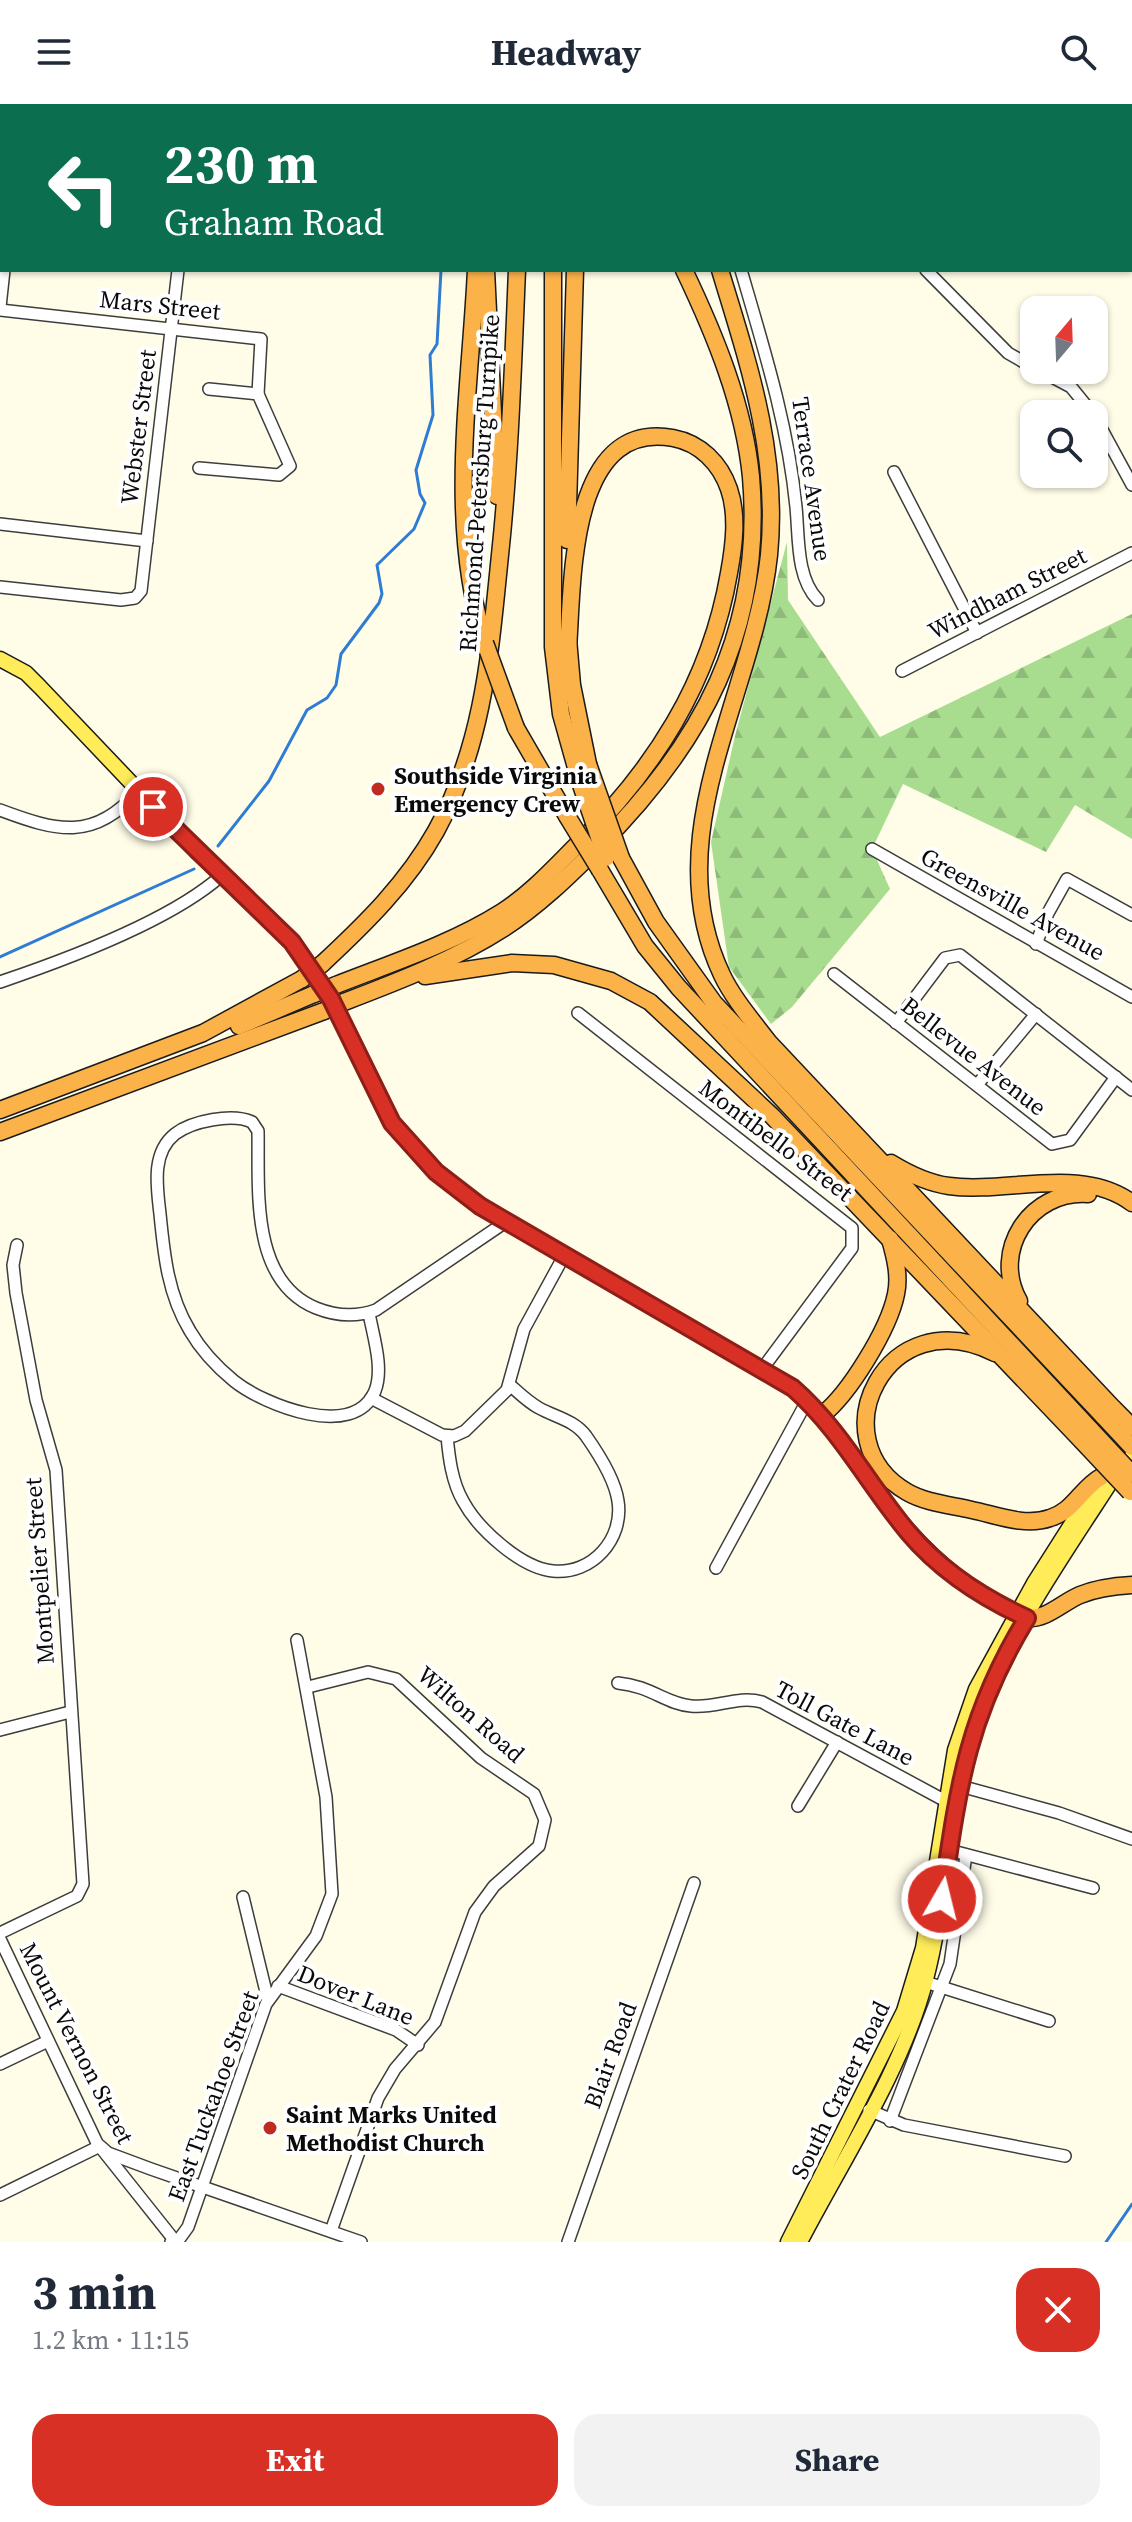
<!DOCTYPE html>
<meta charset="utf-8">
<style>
body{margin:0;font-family:"Source Serif 4",serif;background:#f2f2f3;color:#1f2937;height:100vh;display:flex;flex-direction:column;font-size:30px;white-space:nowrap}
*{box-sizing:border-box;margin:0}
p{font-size:26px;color:#747a83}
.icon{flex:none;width:44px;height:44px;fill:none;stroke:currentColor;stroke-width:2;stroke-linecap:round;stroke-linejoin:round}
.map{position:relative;height:2138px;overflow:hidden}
.panel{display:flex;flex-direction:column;background:#fff;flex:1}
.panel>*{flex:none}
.banner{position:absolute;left:0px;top:0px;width:1132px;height:168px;box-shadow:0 2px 6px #0004;background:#0b6e4f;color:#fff;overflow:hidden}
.needle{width:52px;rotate:19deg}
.buttons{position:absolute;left:1020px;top:192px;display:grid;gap:16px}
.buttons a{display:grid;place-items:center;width:88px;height:88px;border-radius:16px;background:#fff;box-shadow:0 2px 6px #0004;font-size:40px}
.pin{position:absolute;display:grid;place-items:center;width:68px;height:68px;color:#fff;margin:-34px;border:4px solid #fff;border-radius:50%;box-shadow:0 2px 8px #0007}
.me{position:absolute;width:88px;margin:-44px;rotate:8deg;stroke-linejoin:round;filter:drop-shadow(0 0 6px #0008)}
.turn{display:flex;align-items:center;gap:28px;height:168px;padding:0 32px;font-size:36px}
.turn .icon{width:104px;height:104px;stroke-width:2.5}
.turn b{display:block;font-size:56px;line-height:68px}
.round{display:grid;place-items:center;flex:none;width:84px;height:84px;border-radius:24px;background:#f2f2f3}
.overview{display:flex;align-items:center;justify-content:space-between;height:136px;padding:0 32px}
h1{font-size:48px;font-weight:700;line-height:60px}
.button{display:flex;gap:16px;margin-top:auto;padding:16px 32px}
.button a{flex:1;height:92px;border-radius:24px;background:#d93025;color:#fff;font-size:32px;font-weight:700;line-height:92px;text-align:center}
.button a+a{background:#f2f2f3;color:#1f2937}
header{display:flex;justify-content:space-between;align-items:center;height:104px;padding:0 32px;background:#fff;font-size:36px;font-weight:700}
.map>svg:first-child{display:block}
</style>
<header><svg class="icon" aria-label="menu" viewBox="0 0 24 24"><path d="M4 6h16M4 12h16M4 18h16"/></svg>Headway<svg class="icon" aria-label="search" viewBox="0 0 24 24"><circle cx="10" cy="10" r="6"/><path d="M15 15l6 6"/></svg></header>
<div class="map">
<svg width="1132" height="2138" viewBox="0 0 1132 2138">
<defs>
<pattern id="forest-firs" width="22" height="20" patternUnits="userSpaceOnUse" patternTransform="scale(2)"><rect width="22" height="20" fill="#a8dc8f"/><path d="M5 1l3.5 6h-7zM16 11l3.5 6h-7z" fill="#8fbb7a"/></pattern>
<pattern id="cemetery-stones" width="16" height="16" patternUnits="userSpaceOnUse" patternTransform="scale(2)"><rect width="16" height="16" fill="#cfe0b9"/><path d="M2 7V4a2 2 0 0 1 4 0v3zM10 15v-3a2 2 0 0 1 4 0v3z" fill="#b0bf9e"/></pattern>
</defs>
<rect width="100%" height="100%" fill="#fffde8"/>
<path fill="url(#forest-firs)" d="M787,438L788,496L880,633L1132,510V735L1075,701L1046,748L903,680L872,745L890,785L792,903L771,920L729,863L711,738L735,632Z"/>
<path fill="url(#cemetery-stones)" d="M910,0H1132V55L1130,2Z"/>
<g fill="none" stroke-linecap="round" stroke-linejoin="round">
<g stroke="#2e7cd3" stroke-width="3">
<path d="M442,0V2"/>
<path d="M218,742L269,677L307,606L327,594L336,581L341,550L379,499L382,490L377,461L414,425L425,399L420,390L416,366L433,311L430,251L437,240L441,166"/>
<path d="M0,853L194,765"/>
<path d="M1106,2138L1132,2100"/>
</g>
<defs>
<g id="minor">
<path d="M48,0L63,2"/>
<path d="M705,0L706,2"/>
<path d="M22,2L23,0"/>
<path d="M196,2V0"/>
<path d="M741,166C764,245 788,321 796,403C799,433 796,474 818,496"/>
<path d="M926,166L1008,249L1034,264"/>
<path d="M0,203L4,166"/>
<path d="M0,206L261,235L258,290"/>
<path d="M1039,266L1071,283L1093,310"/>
<path d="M1094,311L1132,381"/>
<path d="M199,364L279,371L290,362L258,290L209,285"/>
<path d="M894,368L977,529"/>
<path d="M0,420L147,437"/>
<path d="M0,483L121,496L135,494L141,487L178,166"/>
<path d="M902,567L1132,449"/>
<path d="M0,706C56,727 94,738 138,687"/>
<path d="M872,745L1132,893"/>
<path d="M1036,840L1048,809L1067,775L1132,811"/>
<path d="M834,870L1052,1040L1070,1036L1116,973"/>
<path d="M0,878C65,856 170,817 221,772"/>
<path d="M578,909L852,1124V1144L763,1264"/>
<path d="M896,919L945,854L960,851L1132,986"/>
<path d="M977,981L1036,910"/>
<path d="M369,1209C373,1232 384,1264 375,1287C354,1337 264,1301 234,1277C217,1263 201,1246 190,1227C168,1191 164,1151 160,1110C157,1083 151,1049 175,1030C192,1017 232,1009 252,1018L258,1027C259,1086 250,1177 316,1204C336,1212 357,1213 376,1206L507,1117"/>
<path d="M371,1294L442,1331L454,1332L465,1327L507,1286L524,1225L565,1150"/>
<path d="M447,1332C449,1354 452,1378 463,1397C478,1425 521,1464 553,1467C592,1471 624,1435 618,1397C615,1376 598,1349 586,1332C574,1316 555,1313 539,1304C528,1298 519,1289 510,1281"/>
<path d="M716,1464L807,1297"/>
<path d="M618,1579C651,1582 666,1600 691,1602C716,1605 737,1591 762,1598L953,1701"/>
<path d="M308,1583L368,1568L396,1575L481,1654L534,1690L545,1716L539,1742L494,1782L475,1808L435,1918L395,1965L378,1994L331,2127"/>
<path d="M0,1626L70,1608"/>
<path d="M953,1680L1059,1709L1132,1735"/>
<path d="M798,1702L837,1638"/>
<path d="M949,1746L1093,1784"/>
<path d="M243,1793L268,1896"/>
<path d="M0,1829L77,1792L83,1780L56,1366L36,1296L16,1189L13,1161L17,1141"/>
<path d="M0,1835L97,2039L175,2137"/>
<path d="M919,1876L1049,1917"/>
<path d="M278,1882L396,1926L418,1941"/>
<path d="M0,1960L48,1937"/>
<path d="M869,2006L904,2021L1065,2052"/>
<path d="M890,2017L950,1860L966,1751"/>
<path d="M0,2091L100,2042L108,2049L151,2065L361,2138"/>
<path d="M171,2138L180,2134L188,2123L266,1900L316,1832L332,1790L326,1693L297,1536"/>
<path d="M568,2138L694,1779"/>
</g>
<g id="major">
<path d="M0,555L26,569L40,583L196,747L292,838L331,895L392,1019L436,1068L480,1102L793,1284C831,1317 855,1358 885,1398C923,1448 969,1489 1027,1514"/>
<path d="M788,2138L904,1907L923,1844L955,1646L976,1585L1034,1479L1097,1380"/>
<path d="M800,2138C842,2057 904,1963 926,1875C949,1788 946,1692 979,1607C1016,1514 1079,1429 1132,1345"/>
</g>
<g id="highway">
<path d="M523,0V2"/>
<path d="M546,0L547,2"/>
<path d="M570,0V2"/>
<path d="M611,0L612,2"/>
<path d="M642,0V2"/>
<path d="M667,0L668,2"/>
<path d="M487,2V0"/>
<path d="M476,166C470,290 447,418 485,539"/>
<path d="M486,166L497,392"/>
<path d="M553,166V543L561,610L580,678"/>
<path d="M720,166C749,261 779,350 769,451C754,592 655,730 722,871C733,894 751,915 767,936"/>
<path d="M567,436L575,166"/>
<path d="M568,535L572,581L588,660"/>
<path d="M516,624L567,712"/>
<path d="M621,754L656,818L714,899L1104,1313"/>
<path d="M600,766L645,842L679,884L1091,1326"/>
<path d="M322,860C365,820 407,779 436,727C484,640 490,548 500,451C510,357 513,261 517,166"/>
<path d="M425,872L512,859L554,861L611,877L650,898L772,1012L1081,1336"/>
<path d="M336,881C392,859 451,840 502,808C530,790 552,766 575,743C654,666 710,579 729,469C734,442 738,411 729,385C720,359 700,339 673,334C568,315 573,480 568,544"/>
<path d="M344,898C399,877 454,856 504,824C538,802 567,774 596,745C701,641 764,527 751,373C744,301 715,231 684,166"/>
<path d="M239,922L314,890"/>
<path d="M761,930L1113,1304"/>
<path d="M0,1006L203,929L302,875"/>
<path d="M0,1028L324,907"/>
<path d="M891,1059C909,1070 927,1079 949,1082C1007,1090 1081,1061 1132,1099"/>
<path d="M1019,1197C991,1147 1030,1086 1088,1090"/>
<path d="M995,1249C887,1194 817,1336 907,1388C926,1399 951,1401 972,1406C996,1411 1025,1423 1050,1414C1074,1407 1081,1384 1101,1373"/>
<path d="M822,1311C849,1290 889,1225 896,1190C900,1172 895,1153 890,1135"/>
<path d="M1027,1514C1046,1516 1063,1498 1080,1491C1097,1484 1114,1482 1132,1481"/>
</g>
</defs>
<use href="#minor" stroke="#3d3d3d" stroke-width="14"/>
<use href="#major" stroke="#1b1b1b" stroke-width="17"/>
<use href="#highway" stroke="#1b1b1b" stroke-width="19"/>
<use href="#minor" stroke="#fff" stroke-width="11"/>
<use href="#major" stroke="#ffec58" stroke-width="14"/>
<use href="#highway" stroke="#fbb249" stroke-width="16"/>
<defs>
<g id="highway-bridge">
<path d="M485,539L516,624"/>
<path d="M588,660L621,754"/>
<path d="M580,678L606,754"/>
<path d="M567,712L600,766"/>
<path d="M302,875L322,860"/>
<path d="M314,890L336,881"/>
<path d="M324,907L344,898"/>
<path d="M1113,1304L1132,1323"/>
<path d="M1104,1313L1132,1343"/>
<path d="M1091,1326L1132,1370"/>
<path d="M1081,1336L1130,1388"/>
</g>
</defs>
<use href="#highway-bridge" stroke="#1b1b1b" stroke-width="19" stroke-linecap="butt"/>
<use href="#highway-bridge" stroke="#fbb249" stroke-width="16"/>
</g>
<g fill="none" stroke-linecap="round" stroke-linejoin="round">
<defs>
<path id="route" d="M153,703L292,838L331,895L392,1019L436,1068L480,1102L793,1284C840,1325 868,1380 908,1428C939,1465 983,1494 1027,1514C967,1612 958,1684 942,1795"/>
</defs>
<use href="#route" stroke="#8d1f18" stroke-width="20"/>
<use href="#route" stroke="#d93025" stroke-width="14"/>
</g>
<g fill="#bf2b1e" stroke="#fff" stroke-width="3">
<circle cx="378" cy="685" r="8"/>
<circle cx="270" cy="2024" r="8"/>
</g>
<g text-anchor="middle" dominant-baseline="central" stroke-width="8" stroke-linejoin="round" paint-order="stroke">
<g font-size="24" fill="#0a0a0a" stroke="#fff">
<text transform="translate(160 201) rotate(6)">Mars Street</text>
<text transform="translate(138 323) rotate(-83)">Webster Street</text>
<text transform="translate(812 375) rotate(82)">Terrace Avenue</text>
<text transform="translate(479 379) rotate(-86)">Richmond-Petersburg Turnpike</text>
<text transform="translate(1007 489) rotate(-27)">Windham Street</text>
<text transform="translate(1013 800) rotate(29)">Greensville Avenue</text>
<text transform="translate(974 952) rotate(38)">Bellevue Avenue</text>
<text transform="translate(776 1036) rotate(37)">Montibello Street</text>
<text transform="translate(39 1467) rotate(-94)">Montpelier Street</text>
<text transform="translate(471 1610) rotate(41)">Wilton Road</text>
<text transform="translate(845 1619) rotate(28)">Toll Gate Lane</text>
<text transform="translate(356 1891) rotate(22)">Dover Lane</text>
<text transform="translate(77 1939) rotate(63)">Mount Vernon Street</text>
<text transform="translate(610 1951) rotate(-70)">Blair Road</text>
<text transform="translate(840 1986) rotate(-64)">South Crater Road</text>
<text transform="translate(213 1992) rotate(-70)">East Tuckahoe Street</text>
</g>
<g font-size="24" font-weight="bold" fill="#0a0a0a" stroke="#fff" text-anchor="start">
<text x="394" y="671">Southside Virginia<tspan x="394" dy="28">Emergency Crew</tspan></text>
<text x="286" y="2010">Saint Marks United<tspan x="286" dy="28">Methodist Church</tspan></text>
</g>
</g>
</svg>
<div class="buttons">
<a><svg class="needle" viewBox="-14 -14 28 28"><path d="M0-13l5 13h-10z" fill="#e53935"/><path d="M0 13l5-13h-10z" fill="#747a83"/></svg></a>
<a><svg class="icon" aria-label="search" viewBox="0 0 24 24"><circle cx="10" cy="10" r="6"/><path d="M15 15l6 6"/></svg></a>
</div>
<div class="pin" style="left:153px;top:703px;background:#d93025"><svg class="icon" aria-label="arrive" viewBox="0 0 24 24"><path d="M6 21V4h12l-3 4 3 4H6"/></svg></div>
<svg class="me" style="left:942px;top:1795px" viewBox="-20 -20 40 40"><circle r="17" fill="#d93025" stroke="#fff" stroke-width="3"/><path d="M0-11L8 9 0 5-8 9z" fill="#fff"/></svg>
<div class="banner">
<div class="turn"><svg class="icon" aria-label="left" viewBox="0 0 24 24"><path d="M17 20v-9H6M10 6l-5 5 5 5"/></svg><div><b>230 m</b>Graham Road</div></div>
</div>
</div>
<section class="panel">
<div class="overview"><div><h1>3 min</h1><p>1.2 km · 11:15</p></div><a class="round" style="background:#d93025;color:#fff"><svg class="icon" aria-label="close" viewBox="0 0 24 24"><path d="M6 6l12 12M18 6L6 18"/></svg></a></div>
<div class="button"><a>Exit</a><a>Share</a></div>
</section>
